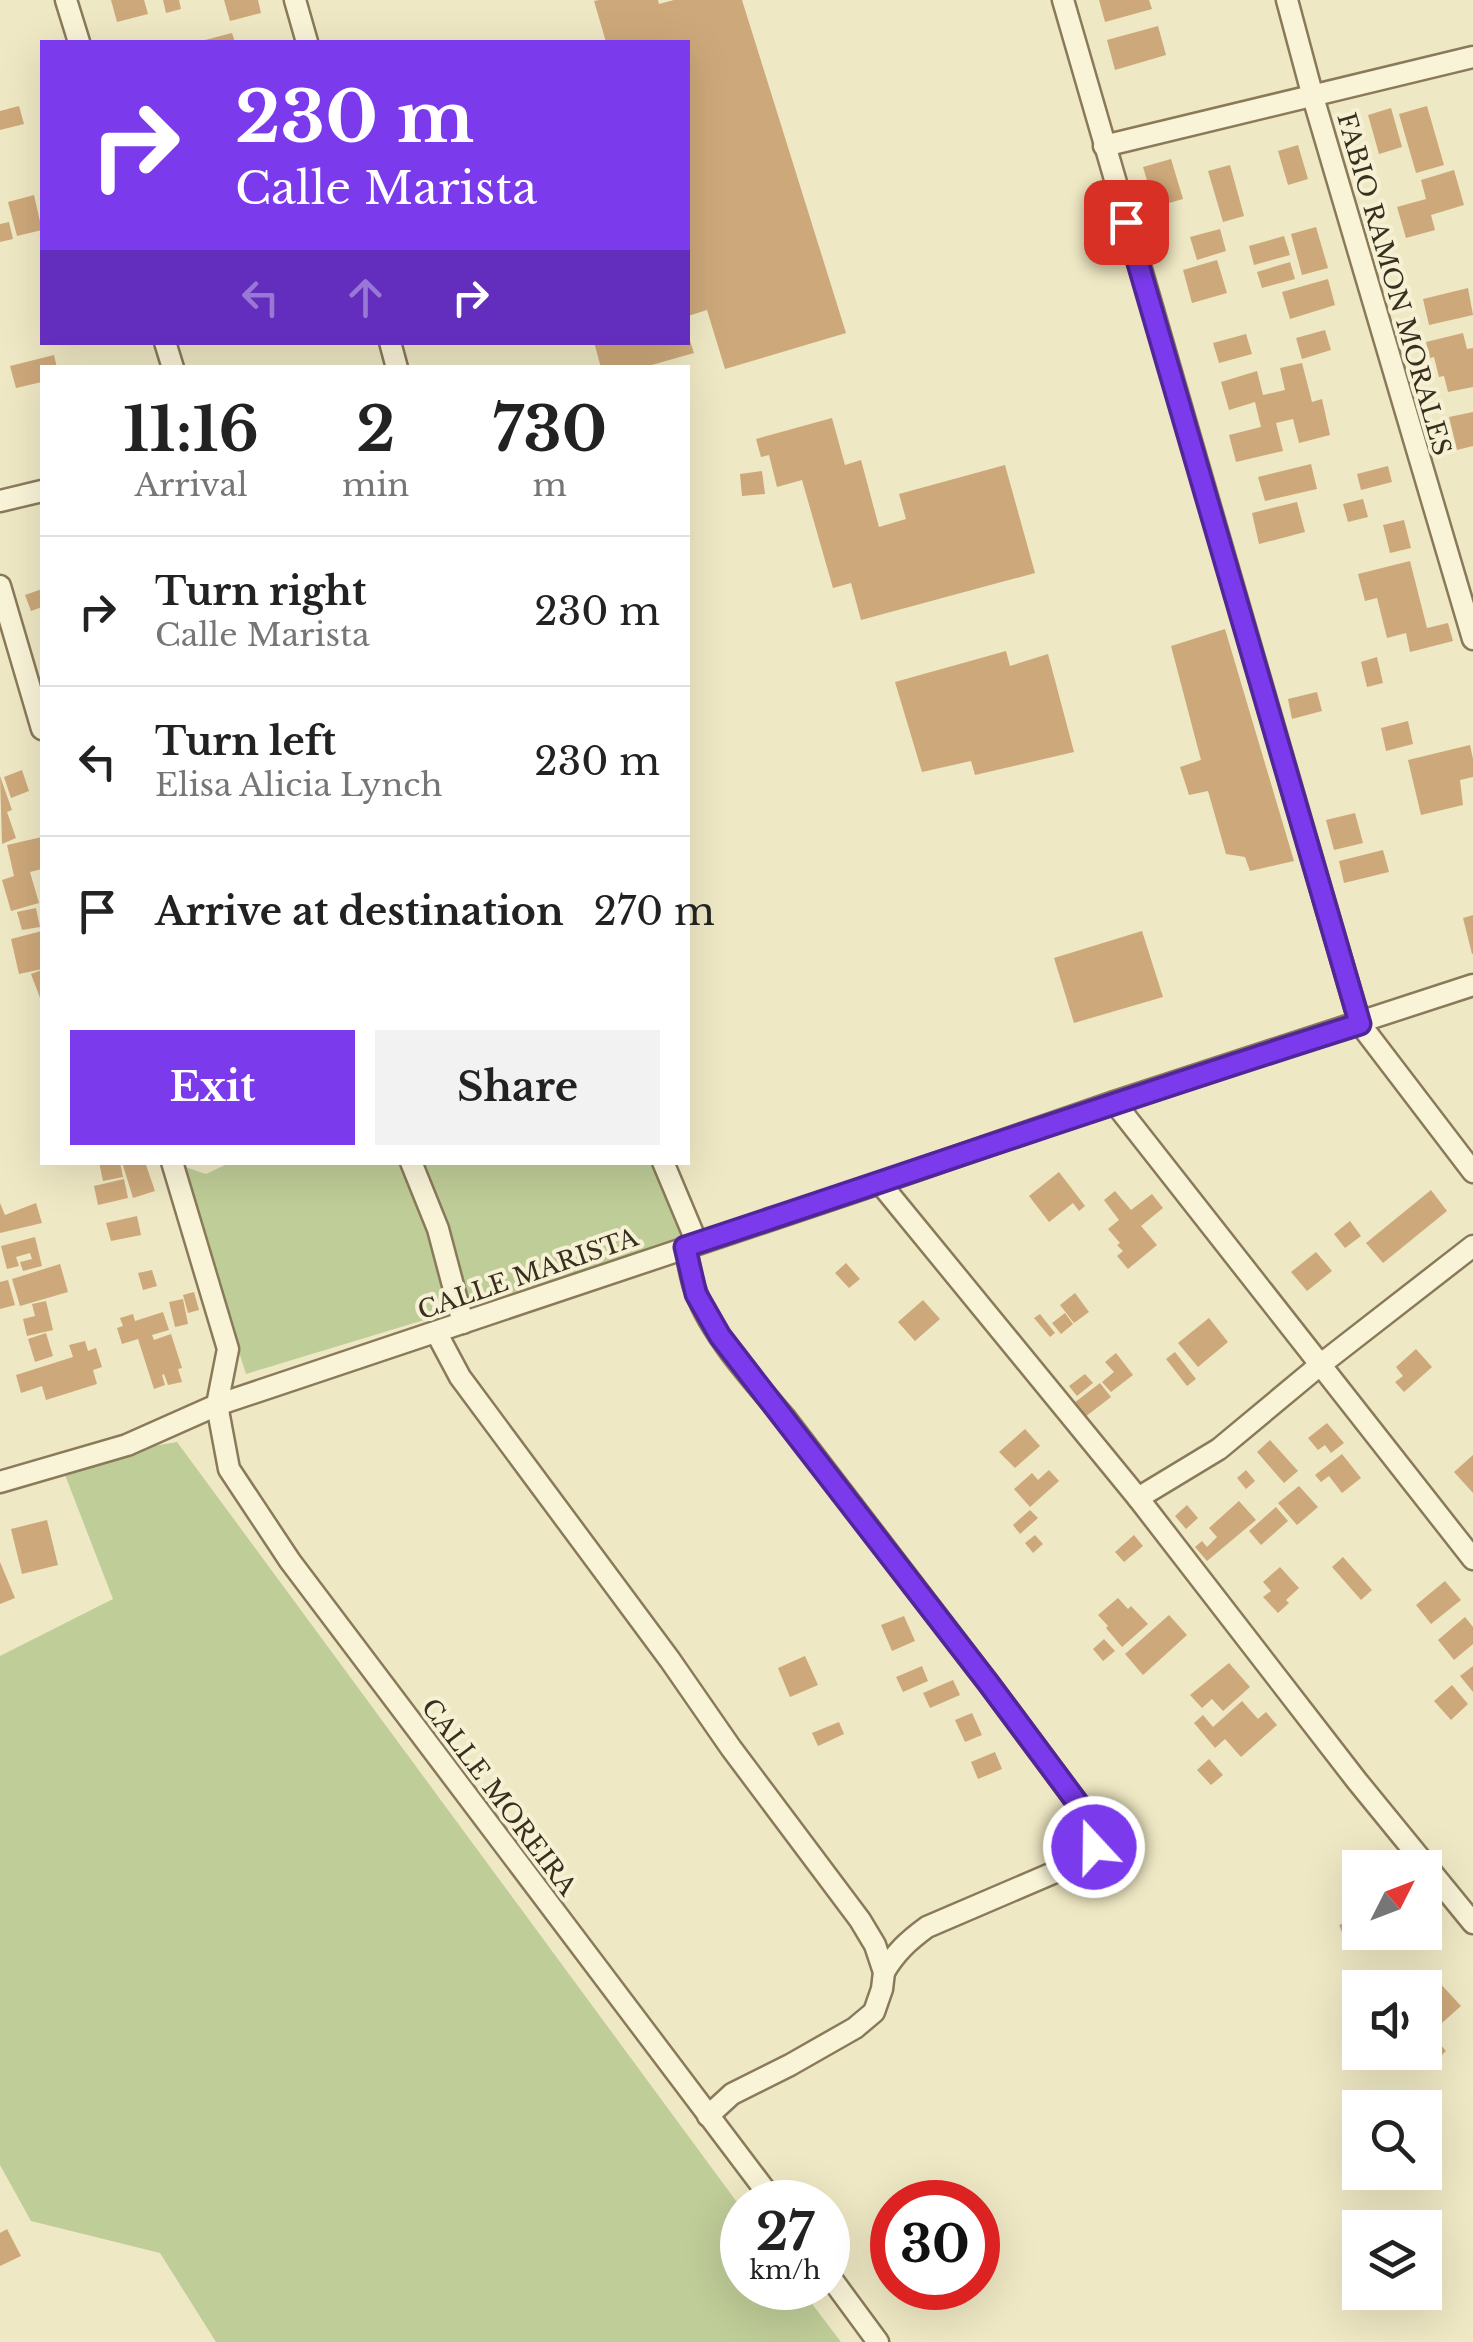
<!DOCTYPE html>
<style>
body{margin:0;font-family:"Libre Baskerville",serif;background:#f2f2f2;color:#222;height:100vh;display:flex;flex-direction:column;font-size:38px;white-space:nowrap}
*{box-sizing:border-box;margin:0}
p{font-size:32px;color:#767676}
.icon{flex:none;width:55px;height:55px;fill:none;stroke:currentColor;stroke-width:2;stroke-linecap:round;stroke-linejoin:round}
.map{position:relative;flex:1;overflow:hidden}
.side{position:absolute;left:40px;top:365px;width:650px;height:800px;display:flex;flex-direction:column;background:#fff;border-radius:0px;box-shadow:0 10px 40px #0002}
.side>*{flex:none}
.hud{position:absolute;left:40px;top:40px;width:650px;height:305px;border-radius:0px;box-shadow:0 10px 40px #0002;background:#7c3aed;color:#fff;overflow:hidden}
.needle{width:65px;rotate:48deg}
.tools{position:absolute;left:1342px;top:1850px;display:grid;gap:20px}
.tools a{display:grid;place-items:center;width:100px;height:100px;border-radius:0px;background:#fff;box-shadow:0 10px 40px #0002;font-size:50px}
.speed{position:absolute;left:720px;top:2180px;display:flex;gap:20px;font-size:50px;font-weight:700;text-align:center}
.speed>*{display:grid;place-content:center;width:130px;height:130px;border-radius:50%;background:#fff;box-shadow:0 10px 40px #0002;line-height:1}
.speed small{font-size:25px;font-weight:400}
.speed .limit{border:15px solid #d22;background:#fff;color:#111}
.pin{position:absolute;display:grid;place-items:center;width:85px;height:85px;color:#fff;margin:-42px;border-radius:20px;box-shadow:0 5px 15px #0006}
.me{position:absolute;width:110px;margin:-55px;rotate:339deg;stroke-linejoin:round;filter:drop-shadow(0 0 8px #0008)}
.turn{display:flex;align-items:center;gap:35px;height:210px;padding:0 30px;font-size:45px}
.turn .icon{width:130px;height:130px;stroke-width:2.5}
.turn b{display:block;font-size:70px;line-height:85px}
.lanes{display:flex;align-items:center;height:95px;padding:0 30px;background:#0003;justify-content:center;gap:50px;direction:ltr}
.lanes .off{opacity:.35}
.eta{display:flex;justify-content:space-evenly;align-items:center;height:170px;text-align:center}
.eta b{font-size:60px;font-weight:700;line-height:70px}
.action{display:flex;gap:20px;margin-top:auto;padding:20px 30px}
.action a{flex:1;height:115px;border-radius:0px;background:#7c3aed;color:#fff;font-size:40px;font-weight:700;line-height:115px;text-align:center}
.action a+a{background:#f2f2f2;color:#222}
ul{padding:0;list-style:none}
li{display:flex;align-items:center;gap:30px;height:150px;padding:0 30px;border-top:2px solid #e0e0e0}
li div{flex:1}
li b{display:block;font-size:38px}
li em{font-style:normal}
.map>svg:first-child{display:block}
</style>
<div class="map">
<svg width="1473" height="2342" viewBox="0 0 1473 2342">
<rect width="100%" height="100%" fill="#efe8c4"/>
<g fill="#bfcd98">
<path d="M238,1162L664,1163L692,1239L246,1374L179,1165L206,1174L225,1165Z"/>
<path d="M177,1442L742,2209V2288H800L841,2342H216L160,2253L31,2221L0,2165V1656L113,1599L60,1462Z"/>
</g>
<g fill="#cda87a">
<path d="M111,0H144L148,14L117,22Z"/>
<path d="M163,0H179L181,9L166,13Z"/>
<path d="M224,0H258L261,13L230,21Z"/>
<path d="M599,0H658L659,4L674,0H742L846,333L725,369L707,310L688,316V42H606L594,1Z"/>
<path d="M1099,0H1149L1152,9L1105,22Z"/>
<path d="M1158,26L1166,55L1115,70L1107,40Z"/>
<path d="M232,33L235,42H201V41Z"/>
<path d="M19,106L24,124L0,130V111Z"/>
<path d="M1427,106L1444,165L1416,173L1399,114Z"/>
<path d="M1391,108L1402,147L1379,154L1368,115Z"/>
<path d="M1298,145L1308,179L1288,185L1278,151Z"/>
<path d="M1171,159L1183,199L1155,207L1143,167Z"/>
<path d="M1230,165L1244,216L1223,222L1208,171Z"/>
<path d="M1454,170L1464,205L1431,215L1435,230L1406,238L1397,207L1426,199L1421,180Z"/>
<path d="M34,195L42,230L17,236L8,202Z"/>
<path d="M9,222L13,239L0,242V224Z"/>
<path d="M1316,227L1328,268L1302,275L1291,234Z"/>
<path d="M1220,229L1226,251L1197,260L1190,237Z"/>
<path d="M1284,236L1290,255L1254,265L1249,246Z"/>
<path d="M1217,260L1227,293L1192,303L1183,270Z"/>
<path d="M1290,262L1295,279L1262,288L1257,272Z"/>
<path d="M1328,279L1335,305L1290,319L1282,292Z"/>
<path d="M1468,288L1473,315L1429,325L1423,299Z"/>
<path d="M1325,330L1331,350L1302,359L1296,338Z"/>
<path d="M1463,333L1467,349L1473,348V387L1448,392L1444,376L1439,377L1434,357L1430,358L1426,342Z"/>
<path d="M1246,334L1252,354L1219,363L1213,343Z"/>
<path d="M688,335L694,353L641,368H601L594,342H688Z"/>
<path d="M54,355L57,368H42V382L16,388L10,366Z"/>
<path d="M1302,363L1312,402L1322,399L1330,435L1299,443L1293,419L1276,423L1283,451L1236,462L1229,435L1261,427L1255,402L1229,410L1221,382L1257,371L1263,395L1285,390L1280,368Z"/>
<path d="M1473,412V446L1457,450L1449,417Z"/>
<path d="M832,418L845,465L861,460L879,527L906,519L899,494L1005,465L1035,573L861,620L851,583L833,588L802,480L777,487L769,455L761,457L756,439Z"/>
<path d="M1311,464L1317,489L1265,501L1258,477Z"/>
<path d="M1388,466L1392,482L1361,490L1357,474Z"/>
<path d="M762,471L765,494L742,496L740,474Z"/>
<path d="M1363,499L1368,517L1348,522L1343,504Z"/>
<path d="M1297,502L1305,532L1259,544L1252,513Z"/>
<path d="M1404,520L1411,548L1390,553L1383,525Z"/>
<path d="M1410,561L1427,628L1448,623L1453,641L1410,652L1406,633L1387,638L1377,598L1365,601L1358,574Z"/>
<path d="M42,589V607L31,611L25,595Z"/>
<path d="M1225,629L1294,861L1250,871L1245,857L1226,854L1208,791L1189,795L1180,767L1201,760L1171,646Z"/>
<path d="M1006,651L1010,666L1048,654L1074,752L975,775L971,761L922,772L895,682Z"/>
<path d="M1377,657L1383,683L1367,687L1361,662Z"/>
<path d="M1317,692L1322,711L1292,719L1288,699Z"/>
<path d="M1408,721L1413,744L1386,751L1381,728Z"/>
<path d="M1470,745L1473,759V777L1460,780L1463,805L1421,815L1408,760Z"/>
<path d="M22,770L29,791L11,798L4,777Z"/>
<path d="M0,776L12,810L7,812L16,838L2,844Z"/>
<path d="M1355,813L1363,843L1334,850L1326,820Z"/>
<path d="M42,837V869L30,872L39,903L11,911L2,880L14,876L7,845Z"/>
<path d="M1383,850L1389,872L1344,883L1339,861Z"/>
<path d="M36,908L40,927L22,930L17,912Z"/>
<path d="M1473,915V954H1472L1463,918Z"/>
<path d="M42,931V969L19,974L11,939Z"/>
<path d="M1142,931L1163,997L1074,1023L1054,958Z"/>
<path d="M42,970V1003L31,974Z"/>
<path d="M99,1162H120L123,1177L103,1181Z"/>
<path d="M122,1162H145L155,1191L133,1198Z"/>
<path d="M1059,1172L1085,1206L1079,1211L1073,1203L1049,1222L1029,1196Z"/>
<path d="M124,1179L128,1198L98,1205L94,1186Z"/>
<path d="M1431,1190L1447,1211L1383,1263L1366,1243Z"/>
<path d="M1115,1191L1131,1210L1152,1194L1163,1208L1141,1226L1157,1245L1128,1269L1117,1256L1123,1251L1117,1245L1120,1243L1108,1229L1119,1220L1104,1200Z"/>
<path d="M0,1203L5,1215L36,1203L42,1223L0,1233Z"/>
<path d="M137,1216L141,1235L111,1241L106,1223Z"/>
<path d="M1350,1221L1361,1236L1345,1248L1334,1234Z"/>
<path d="M35,1237L42,1266L23,1271L20,1262L32,1259L30,1253L16,1257L19,1266L7,1269L1,1246Z"/>
<path d="M1316,1252L1332,1271L1307,1291L1291,1272Z"/>
<path d="M846,1263L860,1279L849,1288L835,1273Z"/>
<path d="M60,1264L68,1292L20,1306L12,1279Z"/>
<path d="M152,1270L157,1286L143,1290L138,1273Z"/>
<path d="M8,1280L15,1305L0,1309V1282Z"/>
<path d="M194,1292L199,1310L188,1313L183,1295Z"/>
<path d="M1075,1293L1089,1312L1074,1323L1060,1305Z"/>
<path d="M183,1299L188,1324L175,1327L169,1302Z"/>
<path d="M923,1300L940,1319L915,1341L898,1322Z"/>
<path d="M46,1301L53,1330L27,1336L23,1319L35,1316L32,1304Z"/>
<path d="M163,1312L169,1330L152,1335L154,1340L171,1334L182,1368L178,1369L182,1382L168,1385L164,1374L162,1375L165,1385L154,1389L138,1339L122,1344L117,1328L123,1326L120,1318L133,1314L135,1321Z"/>
<path d="M1065,1313L1073,1324L1061,1334L1052,1323Z"/>
<path d="M1040,1314L1055,1333L1050,1337L1034,1318Z"/>
<path d="M1209,1318L1228,1342L1198,1367L1178,1343Z"/>
<path d="M46,1333L53,1356L35,1362L28,1339Z"/>
<path d="M85,1341L88,1351L96,1348L102,1367L93,1370L97,1384L46,1400L42,1386L21,1393L16,1375L73,1357L69,1345Z"/>
<path d="M1416,1349L1432,1367L1404,1392L1395,1382L1403,1376L1396,1367Z"/>
<path d="M1175,1352L1196,1379L1187,1386L1166,1359Z"/>
<path d="M1116,1353L1133,1375L1111,1392L1102,1382L1114,1372L1105,1362Z"/>
<path d="M1085,1374L1093,1383L1077,1396L1069,1386Z"/>
<path d="M1100,1383L1111,1397L1085,1417L1074,1403Z"/>
<path d="M1327,1423L1344,1443L1331,1453L1325,1445L1318,1450L1308,1438Z"/>
<path d="M1025,1429L1040,1446L1015,1468L999,1452Z"/>
<path d="M1270,1440L1298,1471L1284,1483L1257,1452Z"/>
<path d="M1342,1454L1361,1478L1342,1493L1329,1476L1321,1482L1315,1475Z"/>
<path d="M1473,1455V1493L1454,1472Z"/>
<path d="M1049,1470L1059,1481L1030,1507L1014,1489L1032,1473L1038,1480Z"/>
<path d="M1246,1470L1255,1481L1246,1489L1237,1478Z"/>
<path d="M1299,1486L1318,1507L1297,1525L1278,1503Z"/>
<path d="M1239,1501L1256,1520L1207,1561L1195,1547L1202,1541L1207,1547L1217,1537L1209,1528Z"/>
<path d="M1187,1505L1198,1518L1186,1529L1175,1516Z"/>
<path d="M1276,1507L1288,1521L1261,1545L1249,1531Z"/>
<path d="M1030,1510L1038,1518L1020,1534L1013,1525Z"/>
<path d="M47,1520L58,1565L22,1574L11,1529Z"/>
<path d="M1035,1535L1043,1544L1033,1553L1025,1543Z"/>
<path d="M1134,1535L1143,1546L1124,1562L1115,1552Z"/>
<path d="M1343,1557L1372,1590L1361,1600L1332,1567Z"/>
<path d="M0,1562L15,1598L0,1604Z"/>
<path d="M1280,1567L1299,1588L1286,1600L1289,1603L1278,1613L1263,1597L1271,1591L1263,1582Z"/>
<path d="M1445,1581L1461,1600L1431,1624L1416,1605Z"/>
<path d="M1118,1598L1128,1609L1131,1606L1148,1624L1122,1647L1106,1628L1108,1626L1098,1615Z"/>
<path d="M1169,1615L1187,1635L1143,1675L1125,1654Z"/>
<path d="M904,1616L915,1641L892,1651L881,1625Z"/>
<path d="M1465,1617L1473,1627V1644L1454,1660L1438,1640Z"/>
<path d="M1104,1639L1115,1651L1103,1661L1093,1649Z"/>
<path d="M805,1656L818,1685L790,1697L778,1668Z"/>
<path d="M1229,1663L1250,1687L1223,1711L1212,1699L1202,1708L1190,1695Z"/>
<path d="M922,1666L928,1681L903,1692L896,1677Z"/>
<path d="M1473,1666V1692L1460,1676Z"/>
<path d="M953,1680L960,1695L930,1708L923,1693Z"/>
<path d="M1452,1685L1468,1704L1451,1720L1434,1701Z"/>
<path d="M1242,1701L1258,1719L1266,1712L1277,1725L1241,1757L1225,1739L1215,1748L1194,1723L1203,1715L1213,1727Z"/>
<path d="M972,1713L982,1735L965,1742L955,1720Z"/>
<path d="M839,1722L844,1734L818,1746L812,1733Z"/>
<path d="M995,1752L1002,1769L978,1779L971,1762Z"/>
<path d="M1209,1759L1223,1775L1211,1785L1197,1770Z"/>
<path d="M1360,1916V1932H1378L1348,1946L1339,1925Z"/>
<path d="M1438,1981L1461,2006L1434,2030L1425,2020L1432,2014L1425,2006V1993Z"/>
<path d="M1435,2038L1446,2051L1433,2063L1425,2054V2047Z"/>
<path d="M7,2229L21,2256L0,2266V2233Z"/>
</g>
<g fill="none" stroke-linecap="round" stroke-linejoin="round">
<defs>
<g id="minor">
<path d="M66,0L79,42"/>
<path d="M295,0L307,42"/>
<path d="M1063,0L1360,1024L1473,1172"/>
<path d="M1287,0L1313,97L1473,639"/>
<path d="M1104,146L1473,57"/>
<path d="M165,342L173,368"/>
<path d="M390,342L397,368"/>
<path d="M0,501L42,491"/>
<path d="M0,586L42,729"/>
<path d="M1114,1102L1473,1559"/>
<path d="M172,1162L228,1349L217,1405L229,1469L290,1561L774,2202"/>
<path d="M411,1162L438,1229L463,1323"/>
<path d="M663,1162L697,1243"/>
<path d="M880,1183L1138,1498L1357,1781L1473,1923"/>
<path d="M685,1247C689,1262 690,1278 696,1292C711,1335 756,1384 786,1419L989,1684L1082,1809L1093,1831L1094,1847L1081,1861L927,1927C908,1941 896,1952 884,1972"/>
<path d="M436,1332L460,1377L670,1660L731,1748L860,1920L875,1945L884,1972L882,1989L874,2012L855,2028L790,2065L732,2094L708,2116"/>
<path d="M0,1482L127,1445L217,1405L880,1183L1114,1102L1473,985"/>
<path d="M1138,1498L1219,1449L1320,1365L1473,1246"/>
<path d="M828,2274L878,2342"/>
</g>
</defs>
<use href="#minor" stroke="#8a7a5a" stroke-width="25"/>
<use href="#minor" stroke="#f9f4d8" stroke-width="20"/>
</g>
<g fill="none" stroke-linecap="round" stroke-linejoin="round">
<defs>
<path id="route" d="M1094,1847L1093,1831L1082,1809L989,1684L720,1336L696,1294L685,1247C910,1173 1134,1095 1360,1024L1126,222"/>
</defs>
<use href="#route" stroke="#51269a" stroke-width="25"/>
<use href="#route" stroke="#7c3aed" stroke-width="18"/>
</g>
<g text-anchor="middle" dominant-baseline="central" stroke-width="8" stroke-linejoin="round" paint-order="stroke">
<g font-size="25" fill="#392f1e" stroke="#f6f1d4">
<text transform="translate(1394 284) rotate(74)">FABIO RAMON MORALES</text>
<text transform="translate(528 1274) rotate(-19)">CALLE MARISTA</text>
<text transform="translate(499 1797) rotate(53)">CALLE MOREIRA</text>
</g>
</g>
</svg>
<div class="tools">
<a><svg class="needle" viewBox="-14 -14 28 28"><path d="M0-13l5 13h-10z" fill="#e53935"/><path d="M0 13l5-13h-10z" fill="#767676"/></svg></a>
<a><svg class="icon" aria-label="sound" viewBox="0 0 24 24"><path d="M4 9h4l5-4v14l-5-4H4zM17 9q2 3 0 6"/></svg></a>
<a><svg class="icon" aria-label="search" viewBox="0 0 24 24"><circle cx="10" cy="10" r="6"/><path d="M15 15l6 6"/></svg></a>
<a><svg class="icon" aria-label="layers" viewBox="0 0 24 24"><path d="M12 4l9 5-9 5-9-5zM3 14l9 5 9-5"/></svg></a>
</div>
<div class="speed"><div>27<small>km/h</small></div><div class="limit">30</div></div>
<div class="pin" style="left:1126px;top:222px;background:#d93025"><svg class="icon" aria-label="arrive" viewBox="0 0 24 24"><path d="M6 21V4h12l-3 4 3 4H6"/></svg></div>
<svg class="me" style="left:1094px;top:1847px" viewBox="-20 -20 40 40"><circle r="17" fill="#7c3aed" stroke="#fff" stroke-width="3"/><path d="M0-11L8 9 0 5-8 9z" fill="#fff"/></svg>
<div class="hud">
<div class="turn"><svg class="icon" aria-label="right" viewBox="0 0 24 24"><path d="M7 20v-9h11M14 6l5 5-5 5"/></svg><div><b>230 m</b>Calle Marista</div></div>
<div class="lanes"><svg class="icon off" aria-label="left" viewBox="0 0 24 24"><path d="M17 20v-9H6M10 6l-5 5 5 5"/></svg><svg class="icon off" aria-label="ahead" viewBox="0 0 24 24"><path d="M12 20V5M6 11l6-6 6 6"/></svg><svg class="icon" aria-label="right" viewBox="0 0 24 24"><path d="M7 20v-9h11M14 6l5 5-5 5"/></svg></div>
</div>
<section class="side">
<div class="eta">
<div><b>11:16</b><p>Arrival</p></div>
<div><b>2</b><p>min</p></div>
<div><b>730</b><p>m</p></div>
</div>
<ul>
<li><svg class="icon" aria-label="right" viewBox="0 0 24 24"><path d="M7 20v-9h11M14 6l5 5-5 5"/></svg><div><b>Turn right</b><p>Calle Marista</p></div><em>230 m</em></li>
<li><svg class="icon" aria-label="left" viewBox="0 0 24 24"><path d="M17 20v-9H6M10 6l-5 5 5 5"/></svg><div><b>Turn left</b><p>Elisa Alicia Lynch</p></div><em>230 m</em></li>
<li><svg class="icon" aria-label="arrive" viewBox="0 0 24 24"><path d="M6 21V4h12l-3 4 3 4H6"/></svg><div><b>Arrive at destination</b></div><em>270 m</em></li>
</ul>
<div class="action"><a>Exit</a><a>Share</a></div>
</section>
</div>
